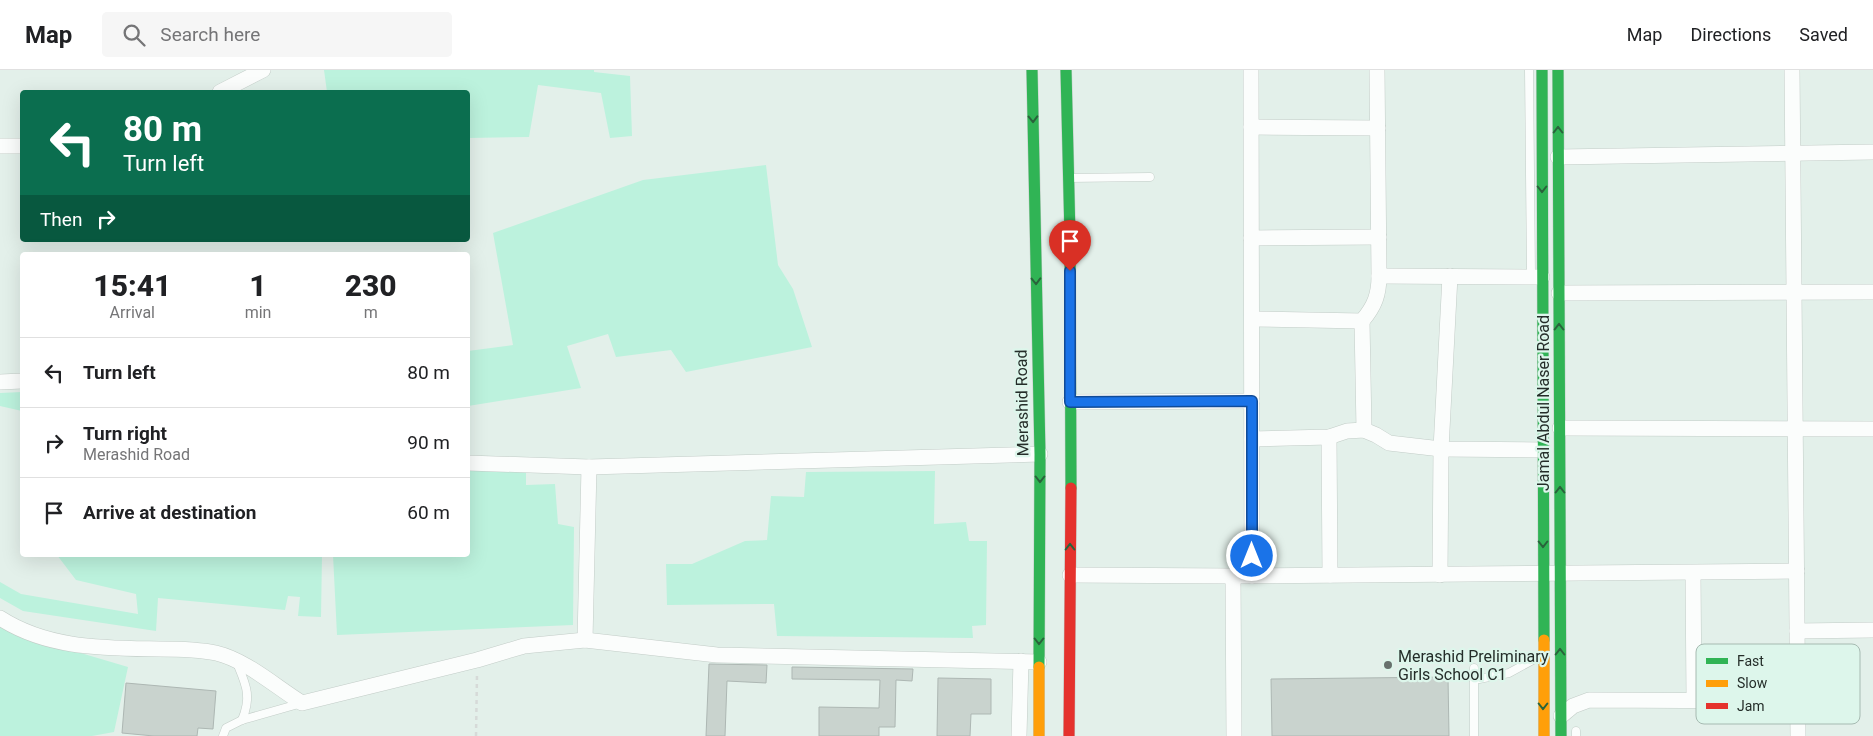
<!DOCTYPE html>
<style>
body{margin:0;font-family:Roboto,sans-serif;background:#f6f6f6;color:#202124;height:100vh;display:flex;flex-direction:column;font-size:19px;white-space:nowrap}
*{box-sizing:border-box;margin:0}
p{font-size:16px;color:#757577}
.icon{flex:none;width:28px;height:28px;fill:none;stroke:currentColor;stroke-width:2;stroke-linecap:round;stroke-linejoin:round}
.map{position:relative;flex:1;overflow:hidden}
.drawer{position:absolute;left:20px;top:182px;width:450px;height:305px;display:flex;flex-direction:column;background:#fff;border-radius:5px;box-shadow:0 5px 20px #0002}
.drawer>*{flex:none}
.banner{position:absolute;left:20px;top:20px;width:450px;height:152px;border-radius:5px;box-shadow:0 5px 20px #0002;background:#0b6e4f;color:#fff;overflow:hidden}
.pin{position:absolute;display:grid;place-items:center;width:42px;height:42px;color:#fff;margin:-51px -21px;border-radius:50% 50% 50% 0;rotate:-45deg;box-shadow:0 0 5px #0007}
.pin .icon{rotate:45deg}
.me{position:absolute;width:55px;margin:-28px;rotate:0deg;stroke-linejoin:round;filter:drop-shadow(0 0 4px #0008)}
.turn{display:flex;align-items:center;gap:18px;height:105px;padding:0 20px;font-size:22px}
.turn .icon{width:65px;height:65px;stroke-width:2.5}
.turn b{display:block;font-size:35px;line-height:42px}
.then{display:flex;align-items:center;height:48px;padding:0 20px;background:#0003;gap:10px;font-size:19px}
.eta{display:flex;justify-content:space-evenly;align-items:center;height:85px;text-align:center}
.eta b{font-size:30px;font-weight:800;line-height:35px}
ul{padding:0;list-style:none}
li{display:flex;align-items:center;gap:15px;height:70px;padding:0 20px;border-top:1px solid #e0e0e0}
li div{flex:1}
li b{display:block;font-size:19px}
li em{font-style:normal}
header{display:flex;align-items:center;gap:30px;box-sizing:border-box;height:70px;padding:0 25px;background:#fff;border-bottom:1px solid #e0e0e0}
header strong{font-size:24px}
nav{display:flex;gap:28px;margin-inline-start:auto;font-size:18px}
.search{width:350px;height:45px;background:#f6f6f6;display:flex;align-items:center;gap:12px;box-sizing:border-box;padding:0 18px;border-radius:5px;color:#757577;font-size:19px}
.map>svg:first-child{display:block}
</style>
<header>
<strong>Map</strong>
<div class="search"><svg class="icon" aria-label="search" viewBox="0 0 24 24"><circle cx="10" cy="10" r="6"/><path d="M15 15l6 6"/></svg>Search here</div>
<nav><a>Map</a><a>Directions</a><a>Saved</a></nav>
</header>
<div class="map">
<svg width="1873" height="666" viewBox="0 0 1873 666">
<rect width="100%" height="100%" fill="#e3f0ea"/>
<g fill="#bcf2dd">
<path d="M324,0H594V2L630,6L632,66L610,68L601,23L538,15L529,67L468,68V78V22H327Z"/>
<path d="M766,95L778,195L793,219L812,277L686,302L671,280L616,287L608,264L567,276L581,318L468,336V281L513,275L493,163L643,110Z"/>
<path d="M22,322V341L0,336V323Z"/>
<path d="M468,399H526V415L555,414L558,454L574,457L573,555L337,565L333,485H468Z"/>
<path d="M935,401L934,454L966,452L969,471H987L986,555L972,556L973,568L777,566L774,534L667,535L666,494H692L745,471L767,470L771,426L804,427L806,402Z"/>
<path d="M57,485H322L321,547L298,546L300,527L288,526L285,540L158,528L156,561L23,541L0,528V512L21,524L138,544L136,524L76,510Z"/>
<path d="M0,555L30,568L128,597L114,662L92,666H0Z"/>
</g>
<g fill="#c9d3ce" stroke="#adb7b3">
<path d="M709,594L767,595L766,613L727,611L725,666H706Z"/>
<path d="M792,597L913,599L912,611L896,610L895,657H879V666H819V637L879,638L880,610L792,609Z"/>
<path d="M1448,607L1449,666H1272L1271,609Z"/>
<path d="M938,608L991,609V644H971L970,666H937Z"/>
<path d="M126,613L216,621L213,659L198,658L197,666H154L122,663Z"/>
</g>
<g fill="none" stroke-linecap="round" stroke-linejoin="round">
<defs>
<g id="lane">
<path d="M1529,0L1531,206"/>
<path d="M1069,108L1150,107"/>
<path d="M237,593C246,615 252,626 242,650"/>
<path d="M1474,610L1509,603L1542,585"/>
<path d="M1576,661V666"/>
<path d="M223,666L226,658L242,650L302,633"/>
<path d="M1474,666V598"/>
</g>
<g id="street">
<path d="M1251,0L1252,506"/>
<path d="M1792,0L1798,666"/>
<path d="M220,22L263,0"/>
<path d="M1251,57L1378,58"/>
<path d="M0,76H22"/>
<path d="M1558,87L1873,82"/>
<path d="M1251,168L1379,167"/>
<path d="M1379,206L1542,207"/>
<path d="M1559,223L1873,222"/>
<path d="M1252,249L1362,251C1375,236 1379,224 1379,206L1377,0"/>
<path d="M1362,251L1364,360"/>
<path d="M0,312L22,311"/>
<path d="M1070,332L1252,331"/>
<path d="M1560,358L1873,359"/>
<path d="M1329,367L1330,505"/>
<path d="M1252,369L1329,367L1347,361L1364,360L1376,365L1389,373L1441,379L1543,380"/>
<path d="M468,393L589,397L1040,384"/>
<path d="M1693,503L1694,629"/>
<path d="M1070,505L1233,506L1797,501"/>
<path d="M1440,505L1441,379L1450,206"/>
<path d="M1233,506L1234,666"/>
<path d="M0,548C48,579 104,578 159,579C178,579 197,579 216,583C246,590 276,617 302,633L477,590L524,576L585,570L717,585L1039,592"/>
<path d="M1797,561L1873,560"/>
<path d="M585,570L589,397"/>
<path d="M1561,646L1573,636L1589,630L1798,631"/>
<path d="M1019,666L1021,591"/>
</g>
<g id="fast">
<path d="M1032,0L1040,384L1039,597"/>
<path d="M1066,0L1070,166L1071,418"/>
<path d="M1542,0L1544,570"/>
<path d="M1558,0L1561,666"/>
</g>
<g id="slow">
<path d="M1544,570V666"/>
<path d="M1039,666V597"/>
</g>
<path id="jam" d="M1069,666L1071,418"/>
</defs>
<use href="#lane" stroke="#c2ccc7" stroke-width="9"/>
<use href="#street" stroke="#c2ccc7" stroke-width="16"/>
<use href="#fast" stroke="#c2ccc7" stroke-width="12"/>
<use href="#slow" stroke="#c2ccc7" stroke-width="12"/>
<use href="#jam" stroke="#c2ccc7" stroke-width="12"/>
<path stroke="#d6dad8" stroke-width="2.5" stroke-dasharray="4 4" stroke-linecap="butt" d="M476,666L477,604"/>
<use href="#lane" stroke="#fbfdfc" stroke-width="8"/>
<use href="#street" stroke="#fbfdfc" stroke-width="15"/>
<use href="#fast" stroke="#30b455" stroke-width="11"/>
<use href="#slow" stroke="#ff9f0a" stroke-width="11"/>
<use href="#jam" stroke="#e5322d" stroke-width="11"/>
</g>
<defs><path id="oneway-chevron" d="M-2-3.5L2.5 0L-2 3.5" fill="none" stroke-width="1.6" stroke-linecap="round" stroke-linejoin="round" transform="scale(1.25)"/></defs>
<g stroke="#29633b">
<use href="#oneway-chevron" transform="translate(1033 49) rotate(89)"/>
<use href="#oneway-chevron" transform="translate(1558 60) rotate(-90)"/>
<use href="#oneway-chevron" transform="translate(1542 119) rotate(90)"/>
<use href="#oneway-chevron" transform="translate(1036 211) rotate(89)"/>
<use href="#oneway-chevron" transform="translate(1559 257) rotate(-90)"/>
<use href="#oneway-chevron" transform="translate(1040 409) rotate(90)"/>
<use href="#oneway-chevron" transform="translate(1560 420) rotate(-90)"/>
<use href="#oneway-chevron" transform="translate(1543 474) rotate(90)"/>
<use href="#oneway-chevron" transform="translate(1070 477) rotate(-90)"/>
<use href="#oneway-chevron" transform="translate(1039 571) rotate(90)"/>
<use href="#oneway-chevron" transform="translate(1560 582) rotate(-90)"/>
<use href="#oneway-chevron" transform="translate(1543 636) rotate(90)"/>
</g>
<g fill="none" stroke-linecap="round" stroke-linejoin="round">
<defs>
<path id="route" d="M1070,201V332L1252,331V486"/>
</defs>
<use href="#route" stroke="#114b97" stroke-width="12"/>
<use href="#route" stroke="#1a73e8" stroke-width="9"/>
</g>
<circle fill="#67716d" stroke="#ddf6eb" stroke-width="2" cx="1388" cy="595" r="5"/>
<g text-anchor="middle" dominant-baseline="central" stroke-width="4.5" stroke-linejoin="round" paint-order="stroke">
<g font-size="16" fill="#242d29" stroke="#ddf6eb">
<text transform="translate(1022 333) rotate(-91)">Merashid Road</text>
<text transform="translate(1543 333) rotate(-90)">Jamal Abdul Naser Road</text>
</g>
<g font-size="16" fill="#242d29" stroke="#ddf6eb" text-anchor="start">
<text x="1398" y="586">Merashid Preliminary<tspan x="1398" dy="18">Girls School C1</tspan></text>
</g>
</g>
<rect x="1696" y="574" width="164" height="80" rx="8" fill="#ddf6eb" stroke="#a6bab1" stroke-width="1"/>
<rect x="1706" y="588" width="22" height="6" fill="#30b455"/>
<rect x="1706" y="610" width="22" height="7" fill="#ff9f0a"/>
<rect x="1706" y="633" width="22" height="6" fill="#e5322d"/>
<g font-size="14" fill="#242d29">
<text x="1737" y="596">Fast</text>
<text x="1737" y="618">Slow</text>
<text x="1737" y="641">Jam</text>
</g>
</svg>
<div class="pin" style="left:1070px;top:201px;background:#d93025"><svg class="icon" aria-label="arrive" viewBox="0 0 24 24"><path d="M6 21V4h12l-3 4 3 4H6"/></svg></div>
<svg class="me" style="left:1252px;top:486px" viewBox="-20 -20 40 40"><circle r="17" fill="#1a73e8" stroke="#fff" stroke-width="3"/><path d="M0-11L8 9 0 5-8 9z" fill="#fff"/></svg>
<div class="banner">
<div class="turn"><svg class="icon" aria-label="left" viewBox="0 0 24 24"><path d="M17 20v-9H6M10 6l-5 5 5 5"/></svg><div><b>80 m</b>Turn left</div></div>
<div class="then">Then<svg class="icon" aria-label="right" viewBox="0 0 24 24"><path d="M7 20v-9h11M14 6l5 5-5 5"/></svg></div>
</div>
<section class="drawer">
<div class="eta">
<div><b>15:41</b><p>Arrival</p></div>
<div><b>1</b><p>min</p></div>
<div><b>230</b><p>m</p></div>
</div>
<ul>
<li><svg class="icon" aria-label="left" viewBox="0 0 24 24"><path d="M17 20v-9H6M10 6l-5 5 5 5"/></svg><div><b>Turn left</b></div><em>80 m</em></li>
<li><svg class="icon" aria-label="right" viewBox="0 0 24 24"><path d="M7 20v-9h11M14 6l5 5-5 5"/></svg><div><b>Turn right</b><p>Merashid Road</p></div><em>90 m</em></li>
<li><svg class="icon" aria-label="arrive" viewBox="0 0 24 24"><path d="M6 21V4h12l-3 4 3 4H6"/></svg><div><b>Arrive at destination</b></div><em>60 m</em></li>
</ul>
</section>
</div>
